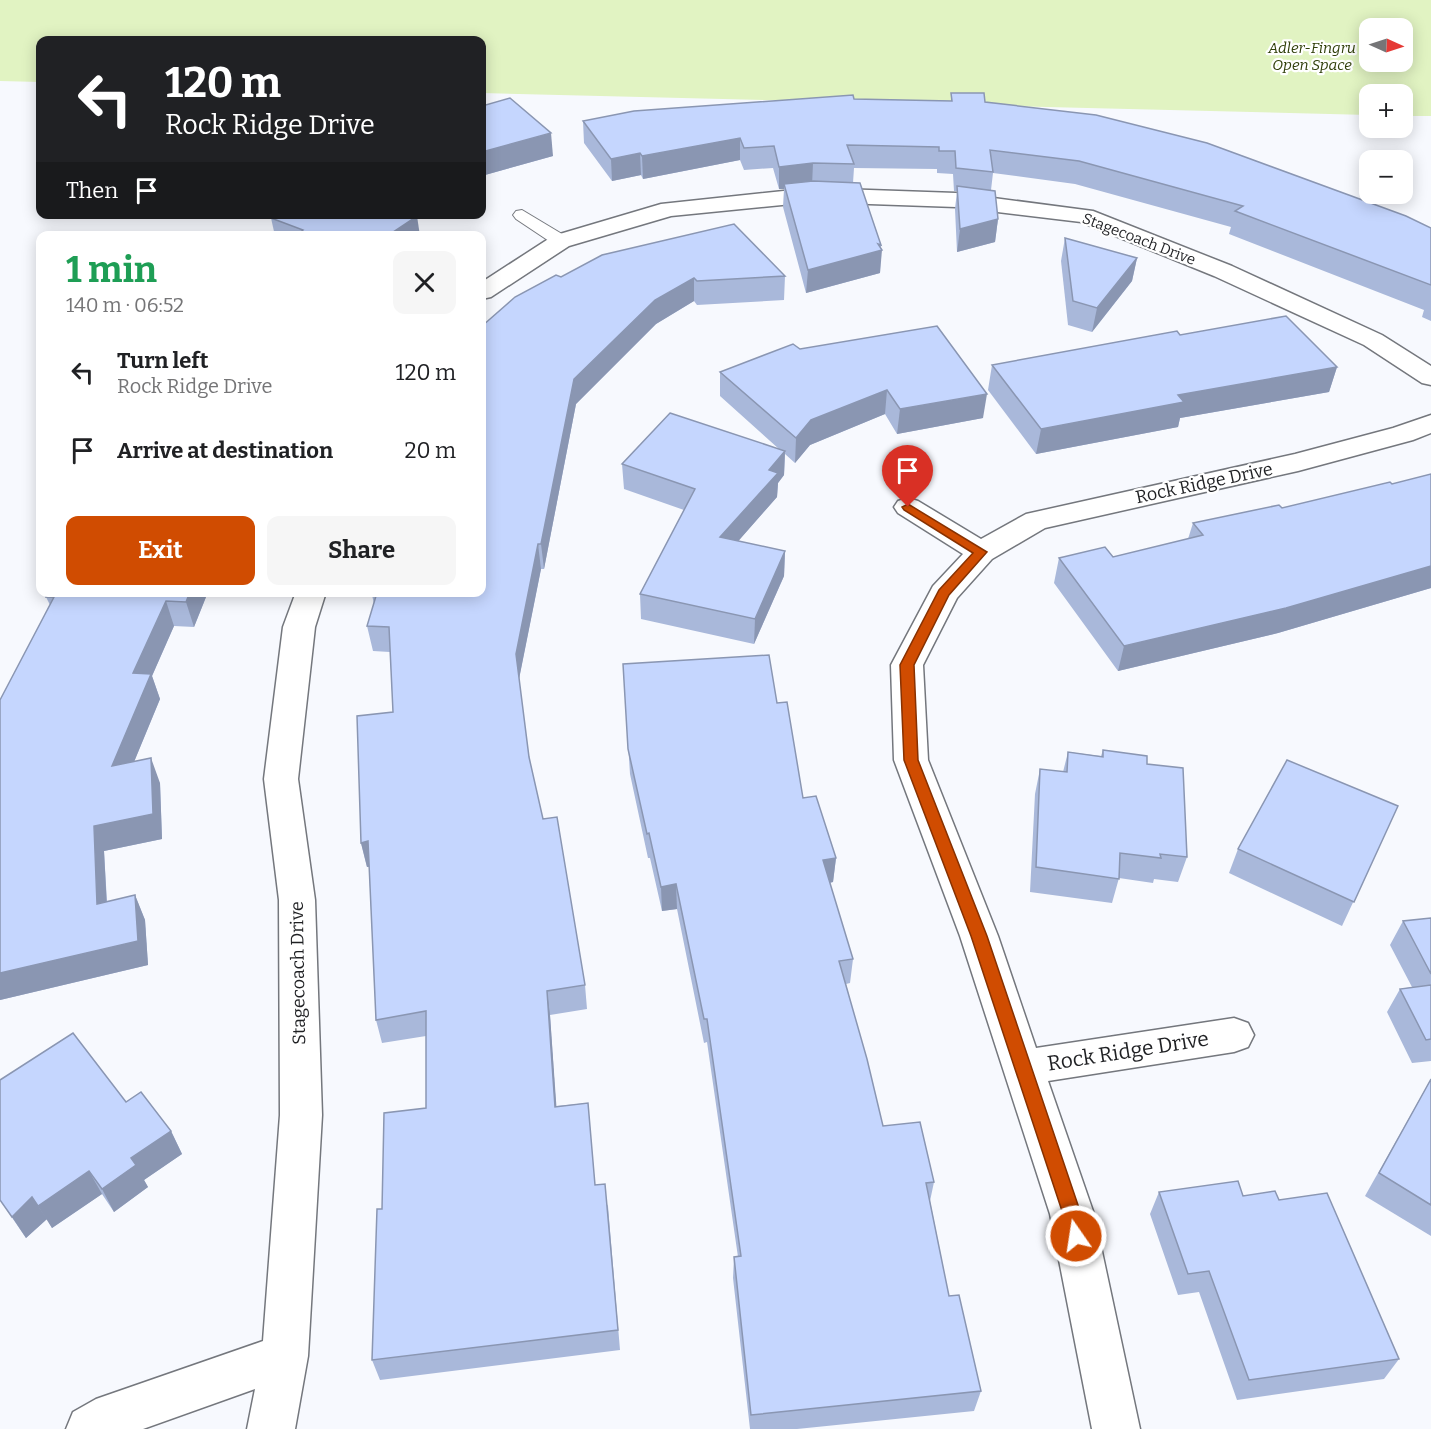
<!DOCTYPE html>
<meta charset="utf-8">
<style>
body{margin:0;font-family:Bitter,serif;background:#f6f6f6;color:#202124;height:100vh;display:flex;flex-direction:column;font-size:22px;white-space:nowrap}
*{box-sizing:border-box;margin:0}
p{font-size:20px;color:#757577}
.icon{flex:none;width:33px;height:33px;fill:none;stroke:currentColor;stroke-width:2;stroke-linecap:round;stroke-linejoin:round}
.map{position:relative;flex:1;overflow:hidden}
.details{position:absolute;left:36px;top:231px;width:450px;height:366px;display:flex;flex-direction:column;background:#fff;border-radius:12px;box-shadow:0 3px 15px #0003}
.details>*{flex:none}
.guide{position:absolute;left:36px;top:36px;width:450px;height:183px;border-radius:12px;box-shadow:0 3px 15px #0003;background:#202124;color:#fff;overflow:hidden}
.needle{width:39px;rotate:93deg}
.fabs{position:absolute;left:1359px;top:18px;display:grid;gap:12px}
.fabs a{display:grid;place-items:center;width:54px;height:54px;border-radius:12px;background:#fff;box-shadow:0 3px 15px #0003;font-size:30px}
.pin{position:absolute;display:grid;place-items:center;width:51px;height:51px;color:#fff;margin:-62px -26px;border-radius:50% 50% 50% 0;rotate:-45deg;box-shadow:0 0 6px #0007}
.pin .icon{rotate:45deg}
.me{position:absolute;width:66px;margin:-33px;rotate:347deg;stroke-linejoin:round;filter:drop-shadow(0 0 4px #0008)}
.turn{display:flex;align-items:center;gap:21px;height:126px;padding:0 30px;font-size:27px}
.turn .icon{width:78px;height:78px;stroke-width:2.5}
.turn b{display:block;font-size:42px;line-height:51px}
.then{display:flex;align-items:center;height:57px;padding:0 30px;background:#0003;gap:12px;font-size:22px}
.round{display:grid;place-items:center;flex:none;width:63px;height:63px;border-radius:12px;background:#f6f6f6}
.summary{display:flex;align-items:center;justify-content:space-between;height:102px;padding:0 30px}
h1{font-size:36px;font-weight:700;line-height:45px;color:#1e9e55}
.action{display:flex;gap:12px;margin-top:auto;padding:12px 30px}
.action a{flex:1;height:69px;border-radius:12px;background:#d04c01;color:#fff;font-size:24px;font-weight:700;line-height:69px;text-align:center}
.action a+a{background:#f6f6f6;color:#202124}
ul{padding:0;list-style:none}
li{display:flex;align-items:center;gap:18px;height:78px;padding:0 30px}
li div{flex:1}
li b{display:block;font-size:22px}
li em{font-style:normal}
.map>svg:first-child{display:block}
</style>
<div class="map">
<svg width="1431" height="1429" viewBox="0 0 1431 1429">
<rect width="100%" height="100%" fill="#f7f9fe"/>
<path fill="#e1f3c2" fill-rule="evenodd" d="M0,0H1431V116H1403L1402,94H1370L1369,115L482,93V40H40V82L0,81ZM1370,28H1402V62H1370Z"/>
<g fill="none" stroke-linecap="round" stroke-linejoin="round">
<defs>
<path id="lane" d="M522,210L567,237L570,241L567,245H555L516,219L513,215L516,211Z"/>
<g id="street">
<path d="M812,188L956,193L1093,211L1232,266L1382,335L1431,366V385L1422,383L1364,345L1214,276L1081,222L956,207L812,202L671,216L569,246L491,297L482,299V282L553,236L661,204Z"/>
<path d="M1431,415V433L1413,440L1298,471L1045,528L992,559L957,598L923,665L928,760L998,936L1036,1048L1234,1018L1248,1023L1254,1035L1248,1047L1234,1052L1048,1081L1094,1214L1140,1429H1092L1050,1214L960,936L894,760L891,665L933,586L963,554L898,513L894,507L898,501L908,498L918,501L981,539L1026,514L1295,454L1393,428Z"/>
<path d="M296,592H326L315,627L298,779L315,900L322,1115L308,1356L295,1429H247L255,1389L143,1429H66L73,1412L96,1399L263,1341L280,1115L279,900L264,779L283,627Z"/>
</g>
</defs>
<use href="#lane" stroke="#74777d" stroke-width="2"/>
<use href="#street" stroke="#74777d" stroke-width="3"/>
<use href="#lane" fill="#fff" fill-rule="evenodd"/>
<use href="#street" fill="#fff" fill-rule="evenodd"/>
</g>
<g fill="#a9b8da">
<path d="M951,93L985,102L1431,228V321L1422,317L1424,310L1229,234L1231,227L1075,184L993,173L991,190L998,219L995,242L957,252L955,209L957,191H954L953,174L937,173V169L854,168L853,183L881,245L880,273L806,293L783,207L784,189H779L773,168L744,170L740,160L643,179L641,175L612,181L584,143L583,121L854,99L951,101Z"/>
<path d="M482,106L553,156L485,175L482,171Z"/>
<path d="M271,218L420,236H275Z"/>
<path d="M1065,238L1137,258L1132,281L1092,332L1068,325L1061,261Z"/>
<path d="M785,276L784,300L697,305L694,301L656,324L576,404L544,569H541L519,679L529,757L543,819L585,985L587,1009L550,1015L556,1106L588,1103L595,1185L608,1206L620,1350L380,1380L372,1360L382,1209L426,1108V1036L382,1043L376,1020L369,867H367L361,843L393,712L390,652L373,651L367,626L374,604L372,595L561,277Z"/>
<path d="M1180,335L1337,367L1329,392L1180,418L1178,427L1036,454L988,390L992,365Z"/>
<path d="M800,349L983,418L897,434L885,414L810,445L795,463L785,454L784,475L778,483L777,497L738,541L785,551L784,576L754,644L641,619L640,594L684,510L624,489L622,464L779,449L720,396V372Z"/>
<path d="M1431,474V588L1278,633L1118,671L1054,583L1059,558L1113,557L1188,539L1193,523L1282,508L1392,484Z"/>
<path d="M208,592L194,627L174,626L152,676L160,699L134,762L160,783L162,839L104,851L107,902L135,895L145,920L148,965L0,1000L50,605L46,597Z"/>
<path d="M623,664L777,703L803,798L836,858L833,882L830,883L853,959L850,983L846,984L883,1126L934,1182L930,1201L949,1296L981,1391L974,1411L797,1429H750L733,1278L734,1257H738L707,1042L704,1043L677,909L662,911L650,858H648L630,774Z"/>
<path d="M1103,750L1147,764L1187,857L1178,882L1154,879L1153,883L1119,878L1112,903L1030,892L1035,794L1040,769L1063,772L1068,752L1101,756Z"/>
<path d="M1398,806L1342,926L1229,873L1238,849Z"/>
<path d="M1431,918V1061L1412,1063L1387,1012L1400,989L1412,987L1390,945L1403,921Z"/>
<path d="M1431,1079V1236L1365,1196Z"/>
<path d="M126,1102L171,1131L182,1154L144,1180L148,1187L114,1212L102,1194L52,1228L47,1219L26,1238L0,1200Z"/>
<path d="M1159,1192L1243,1196L1279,1200L1399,1359L1384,1379L1237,1400L1199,1292L1178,1295L1150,1214Z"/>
</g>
<g fill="#8a96b2">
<path d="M551,133L553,156L485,175L482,152Z"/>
<path d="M740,138V160L643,179L642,156Z"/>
<path d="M640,153L641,175L612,181L611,159Z"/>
<path d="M813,163L812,186L784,184V189H779V167Z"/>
<path d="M417,216L420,236H387Z"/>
<path d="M998,219L995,242L957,252L960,229Z"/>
<path d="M882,250L880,273L806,293L808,270Z"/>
<path d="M1137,258L1132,281L1092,332L1097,308Z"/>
<path d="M694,278V301L656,324L576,404L544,569L541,544L574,379L655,300Z"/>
<path d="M1337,367L1329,392L1180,418L1178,427L1036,454L1041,429L1178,395Z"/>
<path d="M887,390L885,414L810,445L795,463L796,438L811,420Z"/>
<path d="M987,394L983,418L897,434L900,409Z"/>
<path d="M785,451L784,475L778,483L777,497L720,562V537L769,470Z"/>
<path d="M538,544L541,569L519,679L516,654Z"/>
<path d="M785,551L784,576L754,644L755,619Z"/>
<path d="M1431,566V588L1278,633L1118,671L1124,646Z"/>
<path d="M190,592H208L194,627L186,602Z"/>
<path d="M166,601L174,626L152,676L160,699L122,791L112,766L133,673Z"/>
<path d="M151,758L160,783L162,839L104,851L108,928L97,904L94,826Z"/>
<path d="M368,841L374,866L367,867L361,843Z"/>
<path d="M836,858L833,882L821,884L823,860Z"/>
<path d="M676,884L677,909L662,911L661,887Z"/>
<path d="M135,895L145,920L148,965L0,1000V973Z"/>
<path d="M547,991L550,1015L558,1129L555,1107Z"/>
<path d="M171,1131L182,1154L144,1180L148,1187L114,1212L102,1189L131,1158Z"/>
<path d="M89,1171L102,1194L52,1228L38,1206Z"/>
<path d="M32,1197L47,1219L26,1238L12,1217Z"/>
</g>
<g fill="#c5d6fe" stroke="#8a96b2" stroke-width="1.5">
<path d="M951,93H984L985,102L1096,115L1207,143L1406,216L1431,228V285L1235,211L1243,206L1079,161L990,150L993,172L956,168L955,151H939V147L847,145L854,164L813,163L779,167L774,146L744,148L740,138L642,156L640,153L611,159L583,121L634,111L853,95L854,99L952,101Z"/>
<path d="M510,98L551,133L482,152V106Z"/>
<path d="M813,181L860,183L881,245L878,244L882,250L808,270L784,184Z"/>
<path d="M957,186L995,191L998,219L960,229Z"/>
<path d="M277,214H414L417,216L387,236H296L303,230L271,218Z"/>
<path d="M734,224L785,276L697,281L694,278L655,300L574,379L541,544H538L516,654L529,757L543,819L557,817L585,985L547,991L555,1107L588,1103L595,1185L605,1184L618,1330L372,1360L377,1209H382L384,1113L426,1108V1011L376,1020L368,841L361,843L357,716L393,712L389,627L367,626L376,596L372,595L373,592H482V326L515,297L556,275L561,277L602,255Z"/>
<path d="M1065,238L1137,258L1097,308L1073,301Z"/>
<path d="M1286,316L1337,367L1178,395L1184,402L1041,429L992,365L1177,331L1180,335Z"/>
<path d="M937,326L987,394L900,409L887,390L811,420L796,438L720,372L793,344L800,349Z"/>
<path d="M670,413L785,451L769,470L778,473L720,537L785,551L755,619L640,594L695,489L622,464Z"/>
<path d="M1431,474V566L1286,608L1124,646L1059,558L1105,547L1113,557L1203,535L1193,523L1279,505L1282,508L1390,482L1392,484Z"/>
<path d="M48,592H190L186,602L166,601L133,673L151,674L112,766L151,758L153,814L94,826L97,904L135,895L138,941L0,973V700L54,597H46Z"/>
<path d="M769,655L777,703L787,702L803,798L816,796L836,858L823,860L853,959L839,961L867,1059L883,1126L920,1122L934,1182L926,1183L949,1296L959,1295L981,1391L751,1415L734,1257L741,1256L707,1019H704L676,884L661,887L649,833L647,834L628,749L623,664Z"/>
<path d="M1103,750L1147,756V764L1183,768L1187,857L1160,854L1161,858L1120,853L1119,879L1036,867L1040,769L1067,772L1068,752L1103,757Z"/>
<path d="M1287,760L1398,806L1354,902L1238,849Z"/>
<path d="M1431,918V974L1403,921Z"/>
<path d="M1431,985V1039L1426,1040L1400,989Z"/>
<path d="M73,1033L126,1102L141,1092L171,1131L131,1158L136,1165L102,1189L89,1171L38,1206L32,1197L12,1217L0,1200V1080Z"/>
<path d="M1431,1079V1205L1379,1173Z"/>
<path d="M1238,1181L1243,1196L1275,1191L1279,1200L1327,1193L1399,1359L1249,1380L1209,1271L1188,1274L1159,1192Z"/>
</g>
<path fill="#d04c01" stroke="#873101" stroke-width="1.5" d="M908,504L987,552L949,595L914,665L918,760L987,936L1081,1214L1085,1236L1083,1242L1076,1244L1070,1242L1063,1214L971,936L904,760L900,665L939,590L973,553L904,510L902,507Z"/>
<g text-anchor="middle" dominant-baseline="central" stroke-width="4.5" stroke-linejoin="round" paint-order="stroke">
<g font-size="15" font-style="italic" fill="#303f0a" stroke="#fff">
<text x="1312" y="48">Adler-Fingru<tspan x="1312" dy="17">Open Space</tspan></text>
</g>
<g font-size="15" fill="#1f2023" stroke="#fff">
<text transform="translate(1139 239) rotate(21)">Stagecoach Drive</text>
</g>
<g font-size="18" fill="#1f2023" stroke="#fff">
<text transform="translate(1204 483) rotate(-12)">Rock Ridge Drive</text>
<text transform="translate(298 973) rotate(-91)">Stagecoach Drive</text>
</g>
<g font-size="21" fill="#1f2023" stroke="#fff">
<text transform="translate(1128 1051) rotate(-9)">Rock Ridge Drive</text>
</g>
</g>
</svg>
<div class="fabs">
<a><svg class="needle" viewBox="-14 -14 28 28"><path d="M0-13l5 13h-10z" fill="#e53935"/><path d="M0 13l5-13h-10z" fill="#757577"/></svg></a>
<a>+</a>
<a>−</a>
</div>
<div class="pin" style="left:908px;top:507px;background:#d93025"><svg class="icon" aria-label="arrive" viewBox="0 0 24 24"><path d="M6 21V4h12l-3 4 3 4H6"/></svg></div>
<svg class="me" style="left:1076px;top:1236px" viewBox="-20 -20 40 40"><circle r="17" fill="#d04c01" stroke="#fff" stroke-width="3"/><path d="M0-11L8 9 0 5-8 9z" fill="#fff"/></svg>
<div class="guide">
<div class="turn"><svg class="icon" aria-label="left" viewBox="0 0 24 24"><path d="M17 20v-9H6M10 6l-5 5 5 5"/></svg><div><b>120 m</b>Rock Ridge Drive</div></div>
<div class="then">Then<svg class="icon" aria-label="arrive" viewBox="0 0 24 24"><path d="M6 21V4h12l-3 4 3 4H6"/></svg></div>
</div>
<section class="details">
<div class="summary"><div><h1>1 min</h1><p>140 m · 06:52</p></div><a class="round"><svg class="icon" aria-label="close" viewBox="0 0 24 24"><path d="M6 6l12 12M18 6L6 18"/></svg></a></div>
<ul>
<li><svg class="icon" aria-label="left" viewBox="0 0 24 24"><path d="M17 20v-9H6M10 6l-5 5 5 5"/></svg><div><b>Turn left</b><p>Rock Ridge Drive</p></div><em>120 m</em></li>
<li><svg class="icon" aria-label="arrive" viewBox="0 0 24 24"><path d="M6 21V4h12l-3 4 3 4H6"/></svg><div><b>Arrive at destination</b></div><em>20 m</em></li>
</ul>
<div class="action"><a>Exit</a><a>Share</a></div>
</section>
</div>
